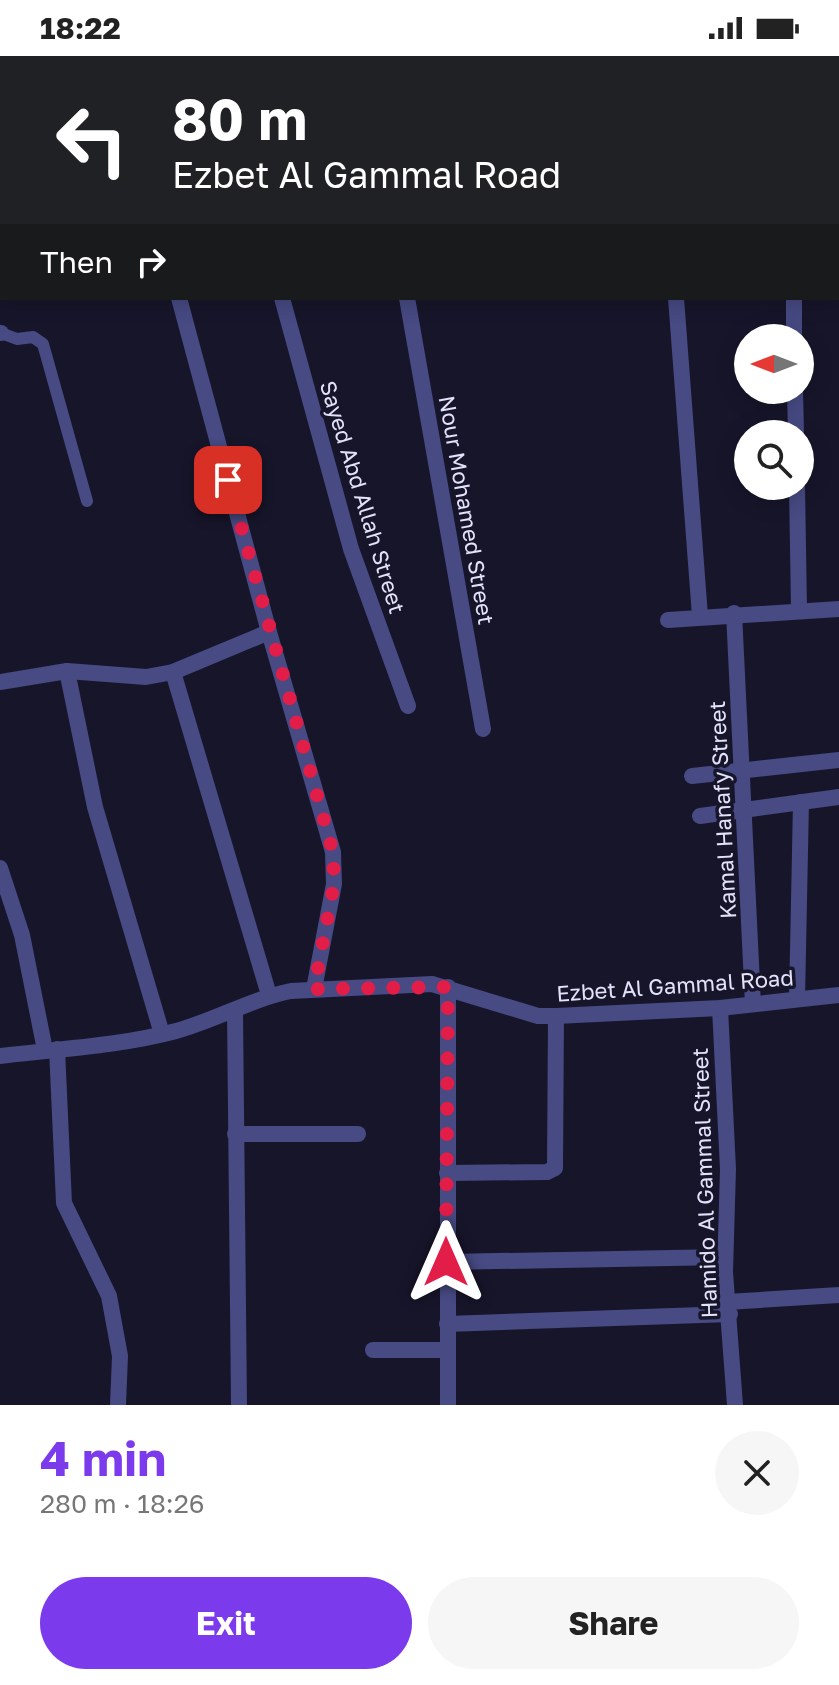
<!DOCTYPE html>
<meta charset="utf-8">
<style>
body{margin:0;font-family:"Golos Text",sans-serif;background:#f6f6f6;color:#222;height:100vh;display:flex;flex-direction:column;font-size:30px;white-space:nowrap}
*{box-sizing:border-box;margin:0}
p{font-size:26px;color:#767676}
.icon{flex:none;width:44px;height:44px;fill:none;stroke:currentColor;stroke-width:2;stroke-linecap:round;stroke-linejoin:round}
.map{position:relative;height:1349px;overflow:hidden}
.details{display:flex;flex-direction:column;background:#fff;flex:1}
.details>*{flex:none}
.top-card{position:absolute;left:0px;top:0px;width:840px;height:244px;box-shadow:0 4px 20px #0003;background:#202124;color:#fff;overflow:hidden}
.needle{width:52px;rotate:270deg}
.fabs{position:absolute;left:734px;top:268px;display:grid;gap:16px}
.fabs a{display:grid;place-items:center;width:80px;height:80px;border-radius:50%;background:#fff;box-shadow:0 4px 20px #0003;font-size:40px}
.pin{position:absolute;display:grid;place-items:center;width:68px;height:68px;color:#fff;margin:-34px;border-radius:16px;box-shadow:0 4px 12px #0006}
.me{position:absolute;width:88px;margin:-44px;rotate:0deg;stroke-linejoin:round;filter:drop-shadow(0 0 6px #0008)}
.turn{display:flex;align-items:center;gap:28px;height:168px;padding:0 40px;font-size:36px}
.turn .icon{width:104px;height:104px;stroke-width:2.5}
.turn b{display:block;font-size:56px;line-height:68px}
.then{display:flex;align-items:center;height:76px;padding:0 40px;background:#0003;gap:16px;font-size:30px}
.round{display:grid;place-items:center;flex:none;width:84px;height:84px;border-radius:42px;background:#f6f6f6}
.head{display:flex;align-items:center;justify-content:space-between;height:136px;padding:0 40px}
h1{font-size:48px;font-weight:700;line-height:60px;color:#7c3aed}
.action{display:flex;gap:16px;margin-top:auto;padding:16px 40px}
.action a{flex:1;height:92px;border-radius:48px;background:#7c3aed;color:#fff;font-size:32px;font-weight:700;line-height:92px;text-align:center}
.action a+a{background:#f6f6f6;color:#222}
.status{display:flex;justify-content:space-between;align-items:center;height:56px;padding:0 40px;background:#fff;direction:ltr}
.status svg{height:22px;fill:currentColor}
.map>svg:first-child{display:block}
</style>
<div class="status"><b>18:22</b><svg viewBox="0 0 49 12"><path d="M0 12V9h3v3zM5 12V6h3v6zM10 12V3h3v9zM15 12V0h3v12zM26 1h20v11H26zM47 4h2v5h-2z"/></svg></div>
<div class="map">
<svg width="839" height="1349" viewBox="0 0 839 1349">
<rect width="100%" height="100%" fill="#17152a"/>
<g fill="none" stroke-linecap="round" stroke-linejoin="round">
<g stroke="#17304c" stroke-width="24">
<path d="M139,2L144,0"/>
<path d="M0,58L2,57"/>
</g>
<path stroke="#474a83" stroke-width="12" d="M1,277L17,283L33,281L43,288L87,445"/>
<g stroke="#474a83" stroke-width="16">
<path d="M19,2L23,0"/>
<path d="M655,2L661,0"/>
<path d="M0,12L2,11"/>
<path d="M838,153H839"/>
<path d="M0,162L2,160"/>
<path d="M179,242L269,576L333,796L334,828L314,933"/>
<path d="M282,242L351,493L408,650"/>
<path d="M407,242L483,673"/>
<path d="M676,242L700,560"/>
<path d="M794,242V282"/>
<path d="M0,277H1"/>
<path d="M795,334L796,378"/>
<path d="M797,430L799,553"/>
<path d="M734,557L753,948"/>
<path d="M668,564L839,553"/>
<path d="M67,615L95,751L162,978"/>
<path d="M173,616L269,939"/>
<path d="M0,626L67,615L146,621L173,616L269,576"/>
<path d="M692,720L839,704"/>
<path d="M700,760L839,741"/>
<path d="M0,812L22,879L45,994"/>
<path d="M448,931V1349"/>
<path d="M797,943L801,746"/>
<path d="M720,952L728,1113L725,1216L735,1349"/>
<path d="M235,955L239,1349"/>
<path d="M57,993L64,1147L109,1240L120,1300L118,1349"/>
<path d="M0,1000C58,993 120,990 176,975C216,964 251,943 291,935L432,928L538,960H556L720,952L839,939"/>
<path d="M235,1078H358"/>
<path d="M447,1117L547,1116L555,1112L556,960"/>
<path d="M446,1206L725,1201"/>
<path d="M727,1246L839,1239"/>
<path d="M447,1268L730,1258"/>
<path d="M373,1294H448"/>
</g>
</g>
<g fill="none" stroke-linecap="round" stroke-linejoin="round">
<path stroke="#e11d48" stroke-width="14" stroke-dasharray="0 25.2" d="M228,424L333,796L334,828L314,933L448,931L446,1206"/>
</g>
<g text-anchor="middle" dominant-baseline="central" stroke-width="7" stroke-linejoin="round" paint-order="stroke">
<g font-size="22" fill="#e3e2fb" stroke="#17152a">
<text transform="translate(363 441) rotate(73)">Sayed Abd Allah Street</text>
<text transform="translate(467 454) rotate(80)">Nour Mohamed Street</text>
<text transform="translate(722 754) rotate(-93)">Kamal Hanafy Street</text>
<text transform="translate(675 929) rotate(-4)">Ezbet Al Gammal Road</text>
<text transform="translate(704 1127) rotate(-92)">Hamido Al Gammal Street</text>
</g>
</g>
</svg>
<div class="fabs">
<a><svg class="needle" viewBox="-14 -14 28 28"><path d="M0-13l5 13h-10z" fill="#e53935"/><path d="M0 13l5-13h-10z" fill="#767676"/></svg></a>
<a><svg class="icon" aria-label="search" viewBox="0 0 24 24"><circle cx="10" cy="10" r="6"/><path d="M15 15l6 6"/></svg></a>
</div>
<div class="pin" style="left:228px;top:424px;background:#d93025"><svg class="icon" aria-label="arrive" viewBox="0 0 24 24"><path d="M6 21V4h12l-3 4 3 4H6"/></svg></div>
<svg class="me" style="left:446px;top:1206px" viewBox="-20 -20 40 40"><path d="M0-17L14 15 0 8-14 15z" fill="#e11d48" stroke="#fff" stroke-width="4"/></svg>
<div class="top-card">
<div class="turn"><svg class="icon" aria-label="left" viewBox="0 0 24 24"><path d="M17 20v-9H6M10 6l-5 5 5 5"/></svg><div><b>80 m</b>Ezbet Al Gammal Road</div></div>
<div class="then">Then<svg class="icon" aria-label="right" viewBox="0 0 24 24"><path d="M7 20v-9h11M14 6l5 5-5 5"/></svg></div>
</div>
</div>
<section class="details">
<div class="head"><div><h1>4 min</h1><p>280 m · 18:26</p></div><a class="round"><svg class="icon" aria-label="close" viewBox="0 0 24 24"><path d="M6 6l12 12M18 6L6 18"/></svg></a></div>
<div class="action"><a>Exit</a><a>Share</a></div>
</section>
